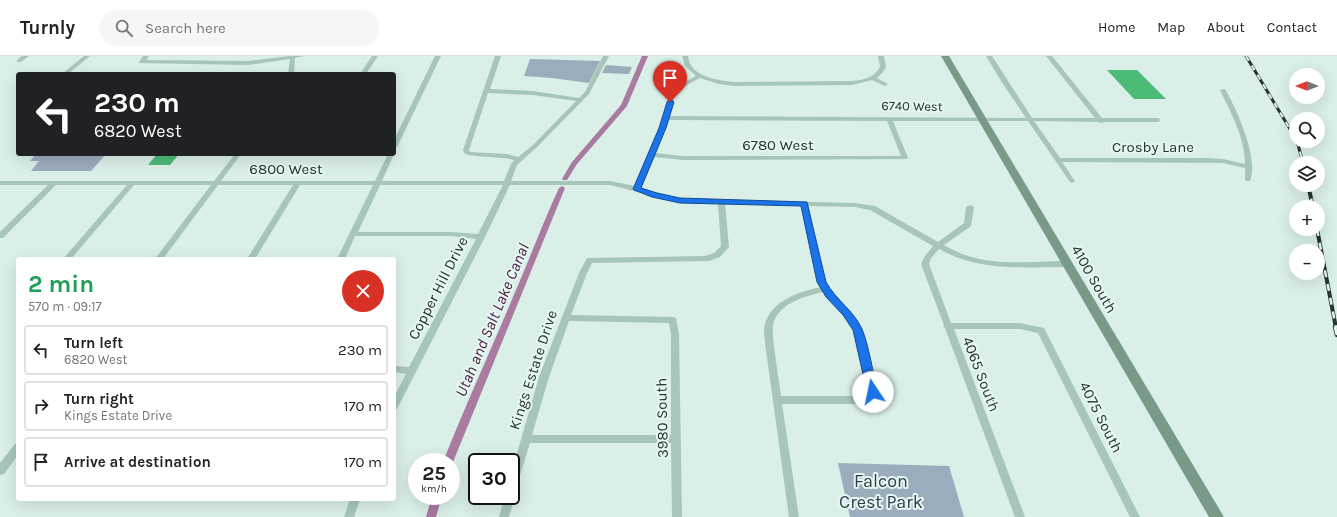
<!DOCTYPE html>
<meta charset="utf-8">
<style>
body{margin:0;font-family:Karla,sans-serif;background:#f6f6f6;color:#222;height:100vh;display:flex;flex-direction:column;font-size:15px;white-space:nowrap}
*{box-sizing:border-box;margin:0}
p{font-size:13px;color:#767676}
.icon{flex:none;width:22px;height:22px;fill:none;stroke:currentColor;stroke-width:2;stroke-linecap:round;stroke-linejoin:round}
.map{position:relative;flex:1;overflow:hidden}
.details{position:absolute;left:16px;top:201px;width:380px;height:244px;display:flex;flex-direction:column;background:#fff;border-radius:4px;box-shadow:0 4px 16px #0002}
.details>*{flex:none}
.guide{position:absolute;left:16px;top:16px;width:380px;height:84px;border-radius:4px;box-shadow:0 4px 16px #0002;background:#202124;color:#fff;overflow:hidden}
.needle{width:26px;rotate:270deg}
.tools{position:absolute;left:1289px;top:12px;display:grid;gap:8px}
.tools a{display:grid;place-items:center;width:36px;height:36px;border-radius:50%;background:#fff;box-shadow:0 4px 16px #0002;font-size:20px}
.speed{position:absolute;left:408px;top:397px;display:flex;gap:8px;font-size:20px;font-weight:700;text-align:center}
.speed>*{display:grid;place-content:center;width:52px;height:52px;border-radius:50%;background:#fff;box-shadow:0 4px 16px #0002;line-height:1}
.speed small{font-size:10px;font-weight:400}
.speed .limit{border:2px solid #111;border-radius:6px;background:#fff;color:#111}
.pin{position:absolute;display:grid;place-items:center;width:34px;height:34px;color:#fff;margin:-41px -17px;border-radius:50% 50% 50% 0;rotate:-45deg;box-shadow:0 0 4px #0007}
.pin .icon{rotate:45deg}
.me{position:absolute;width:44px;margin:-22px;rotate:349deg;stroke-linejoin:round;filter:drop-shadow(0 0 3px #0008)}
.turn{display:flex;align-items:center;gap:14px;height:84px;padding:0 12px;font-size:18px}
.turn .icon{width:52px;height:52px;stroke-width:2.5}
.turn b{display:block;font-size:28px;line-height:34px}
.round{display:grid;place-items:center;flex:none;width:42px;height:42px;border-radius:21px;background:#f6f6f6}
.overview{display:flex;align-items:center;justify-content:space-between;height:68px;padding:0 12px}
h1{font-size:24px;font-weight:700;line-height:30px;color:#1e9e55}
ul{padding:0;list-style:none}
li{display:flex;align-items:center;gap:12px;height:50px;margin:0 8px 6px;padding:0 4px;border:2px solid #e0e0e0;border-radius:4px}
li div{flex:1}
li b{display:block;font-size:15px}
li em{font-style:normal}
header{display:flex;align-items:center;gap:24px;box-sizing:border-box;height:56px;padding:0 20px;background:#fff;border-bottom:1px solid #e0e0e0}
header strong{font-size:19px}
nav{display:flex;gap:22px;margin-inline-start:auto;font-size:14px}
.search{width:280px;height:36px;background:#f6f6f6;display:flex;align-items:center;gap:10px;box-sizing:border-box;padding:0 14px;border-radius:22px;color:#767676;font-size:15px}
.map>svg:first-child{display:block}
</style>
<header>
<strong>Turnly</strong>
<div class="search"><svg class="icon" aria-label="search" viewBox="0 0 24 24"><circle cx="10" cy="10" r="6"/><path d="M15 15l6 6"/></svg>Search here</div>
<nav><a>Home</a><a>Map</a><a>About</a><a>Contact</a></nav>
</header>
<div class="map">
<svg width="1337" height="461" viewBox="0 0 1337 461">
<rect width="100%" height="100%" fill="#daefe8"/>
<g fill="#9bacbc">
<path d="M530,3L600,5L589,27L552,22L524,20Z"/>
<path d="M606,9L632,11L629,18L602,17Z"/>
<path d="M36,98H106L91,115H31L39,105H30Z"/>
<path d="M838,407L949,410L964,461H850Z"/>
</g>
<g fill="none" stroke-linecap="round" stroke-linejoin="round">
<g fill="#a97ba0" fill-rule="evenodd">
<path d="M642,0H648L627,50L577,108L567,124H563L562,123L572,106L621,49Z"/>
<path d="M562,130L565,132L453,406L451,409V406H443C465,350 490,296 513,241C529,205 542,168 559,132Z"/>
<path d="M432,440H442L436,461H426Z"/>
</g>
</g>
<g fill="#4cbb77">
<path d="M1107,14H1137L1166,43H1134Z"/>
<path d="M157,98H179L170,109H148Z"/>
</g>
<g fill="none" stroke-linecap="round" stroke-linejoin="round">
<g fill="#a7c5b9" fill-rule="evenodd">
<path d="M22,0H29L21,6H17V4Z"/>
<path d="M84,0H90L68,18H62Z"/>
<path d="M143,0H149L146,4L248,5L289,0H304L295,2L294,18H288L290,3L248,9L140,7L139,6Z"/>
<path d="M372,0H378L366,18H360Z"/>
<path d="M435,0H441L397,91L394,93V84Z"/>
<path d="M495,0H501L490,33L533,35L579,42L585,36L603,0H609L589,38L537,91L517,109L511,125H610L635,130L660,72L669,39L677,30L696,20L685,10L682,0H688C690,21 717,24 734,26L852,25C863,24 874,22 880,11L878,0H884L886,11L883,16L877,22L888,28L885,30L872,24L852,29L734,30L719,28L700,22C676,35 676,33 669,60L1026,62L1001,25L986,0H992L1032,62H1095L1046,0H1052L1102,62H1158L1161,64L1158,66H1104L1101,67L1098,66L1034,65L1060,102H1207L1223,103L1245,108C1245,82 1231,57 1220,34L1225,33C1237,54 1259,102 1250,125H1246L1245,124V112L1223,107L1062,106L1075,125L1072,127L1070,126L1028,65H893L908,102L907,103L683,104L654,101L641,132L680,143L855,147L875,150L938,186L964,167L966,151L970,149L974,151L971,170L944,189C974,207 1003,207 1037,206C1047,206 1060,204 1071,206L1072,208L1071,210L1068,211C1023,211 979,216 939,193L931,202L929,208L951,267H1020L1044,272L1140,461H1130L1038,277L1020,273H954L1025,461H1015L945,272L943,270L944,269L921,208L925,200L933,190L870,154L855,151L808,150L826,226L832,237L850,255L861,273L878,336L871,345L858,348H782L799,461H789L765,287C765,281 763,274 765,268C772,244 799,236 821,231L818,226L801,150L725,148L729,191L720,201L709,205L592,207L587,217L571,259L673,261L676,262L679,278L682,461H672L671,387H530L514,438L515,440L509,461H499L505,440H511V418L539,321L579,217L587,202L705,200L714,197L721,190L718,148L680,147L610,129H510L485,181L397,353L394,354V341L406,318L394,316V310L409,311L476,183L451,180H355L345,203H337L373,129H300L255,203H247L293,129H218L163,203H155L211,129H134L71,203H63L127,129H56L3,182H0V176L48,129H0V125H214L235,98H241L221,125H375L388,98H394L382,125H504L511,108L514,104C498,100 481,102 465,98L463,94ZM488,37L533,39L576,45L533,89L518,101L507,98L470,96L469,94ZM668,64L887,65L901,100H683L655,97ZM380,129H503L478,178L451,176H358ZM823,236L826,241L844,259L853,273L868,335L865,339L858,340H781C779,326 777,312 775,298C774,289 772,279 773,270C776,248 805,240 823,236ZM569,265L669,267L671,278V379H532L549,321Z"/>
<path d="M18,387V399L4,418L0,419V407L15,388Z"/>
<path d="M350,443H360L354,461H344Z"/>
</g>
<path fill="#799989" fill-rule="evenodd" d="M941,0H949L1224,461H1209Z"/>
<defs>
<g id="rail-far2">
<path d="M1246,0L1296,83"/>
<path d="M1297,85L1303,107"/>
</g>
<g id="rail-far1">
<path d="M1308,129L1313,151"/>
<path d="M1317,173L1336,272"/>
</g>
<path id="rail" d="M1335,271L1337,279"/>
</defs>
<use href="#rail-far2" stroke="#27332c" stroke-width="3"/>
<use href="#rail-far1" stroke="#27332c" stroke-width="4"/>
<use href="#rail" stroke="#27332c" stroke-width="4.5"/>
<use href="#rail-far2" stroke="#e5f7f1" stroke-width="2" stroke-dasharray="5.5" stroke-linecap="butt"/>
<use href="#rail-far1" stroke="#e5f7f1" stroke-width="2.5" stroke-dasharray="7" stroke-linecap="butt"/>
<use href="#rail" stroke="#e5f7f1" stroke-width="3" stroke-dasharray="9" stroke-linecap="butt"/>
</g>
<path fill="#1a73e8" stroke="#114b97" d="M670,43L674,46L666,72L641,132L657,137L680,142L807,146L826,226C836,244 854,255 862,273C869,290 873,318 878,336L876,339L873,340L869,339L867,336L853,274L843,259L826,241L817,226L801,150L680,147L652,141L634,134L633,133L659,72L667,46Z"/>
<g text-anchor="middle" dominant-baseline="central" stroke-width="4" stroke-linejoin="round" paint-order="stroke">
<g font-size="13" fill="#27332c" stroke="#e5f7f1">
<text transform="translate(912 50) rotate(1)">6740 West</text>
</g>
<g font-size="15" fill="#27332c" stroke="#e5f7f1">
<text x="778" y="89">6780 West</text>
<text x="1153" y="91">Crosby Lane</text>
<text x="286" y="113">6800 West</text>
<text transform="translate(1094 223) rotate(60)">4100 South</text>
<text transform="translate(438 232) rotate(-63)">Copper Hill Drive</text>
<text transform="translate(533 314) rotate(-72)">Kings Estate Drive</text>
<text transform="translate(981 318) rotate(69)">4065 South</text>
<text transform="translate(1101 361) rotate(63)">4075 South</text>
<text transform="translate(662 362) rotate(-91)">3980 South</text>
</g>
<g font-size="16" font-style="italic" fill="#502046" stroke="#e5f7f1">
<text transform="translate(492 264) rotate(-67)">Utah and Salt Lake Canal</text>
</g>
<g font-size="18" fill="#2d3d4e" stroke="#e5f7f1">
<text x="881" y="425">Falcon<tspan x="881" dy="21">Crest Park</tspan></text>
</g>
</g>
</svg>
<div class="tools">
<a><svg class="needle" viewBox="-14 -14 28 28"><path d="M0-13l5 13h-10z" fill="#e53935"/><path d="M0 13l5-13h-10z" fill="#767676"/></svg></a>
<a><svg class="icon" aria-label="search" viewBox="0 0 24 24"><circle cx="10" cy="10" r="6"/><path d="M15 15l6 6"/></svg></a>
<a><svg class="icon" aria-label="layers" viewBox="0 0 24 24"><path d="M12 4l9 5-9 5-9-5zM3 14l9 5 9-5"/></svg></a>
<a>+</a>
<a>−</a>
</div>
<div class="speed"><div>25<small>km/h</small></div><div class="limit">30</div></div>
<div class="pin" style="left:670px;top:46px;background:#d93025"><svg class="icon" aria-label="arrive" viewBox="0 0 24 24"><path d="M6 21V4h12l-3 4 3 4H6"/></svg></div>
<svg class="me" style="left:873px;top:336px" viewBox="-20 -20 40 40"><circle r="19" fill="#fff"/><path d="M0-13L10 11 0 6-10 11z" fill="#1a73e8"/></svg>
<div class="guide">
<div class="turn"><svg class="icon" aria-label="left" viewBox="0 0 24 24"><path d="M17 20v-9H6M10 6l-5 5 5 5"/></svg><div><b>230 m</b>6820 West</div></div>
</div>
<section class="details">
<div class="overview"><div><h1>2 min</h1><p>570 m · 09:17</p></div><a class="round" style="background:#d93025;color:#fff"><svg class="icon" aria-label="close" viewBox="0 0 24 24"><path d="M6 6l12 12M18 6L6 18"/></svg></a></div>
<ul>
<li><svg class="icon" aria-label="left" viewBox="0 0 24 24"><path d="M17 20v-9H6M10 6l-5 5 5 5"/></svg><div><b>Turn left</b><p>6820 West</p></div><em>230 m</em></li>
<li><svg class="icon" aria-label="right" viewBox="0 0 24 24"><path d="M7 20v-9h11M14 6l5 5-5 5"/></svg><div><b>Turn right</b><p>Kings Estate Drive</p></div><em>170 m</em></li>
<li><svg class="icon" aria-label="arrive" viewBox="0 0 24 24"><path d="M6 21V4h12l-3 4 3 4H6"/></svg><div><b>Arrive at destination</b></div><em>170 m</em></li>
</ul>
</section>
</div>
